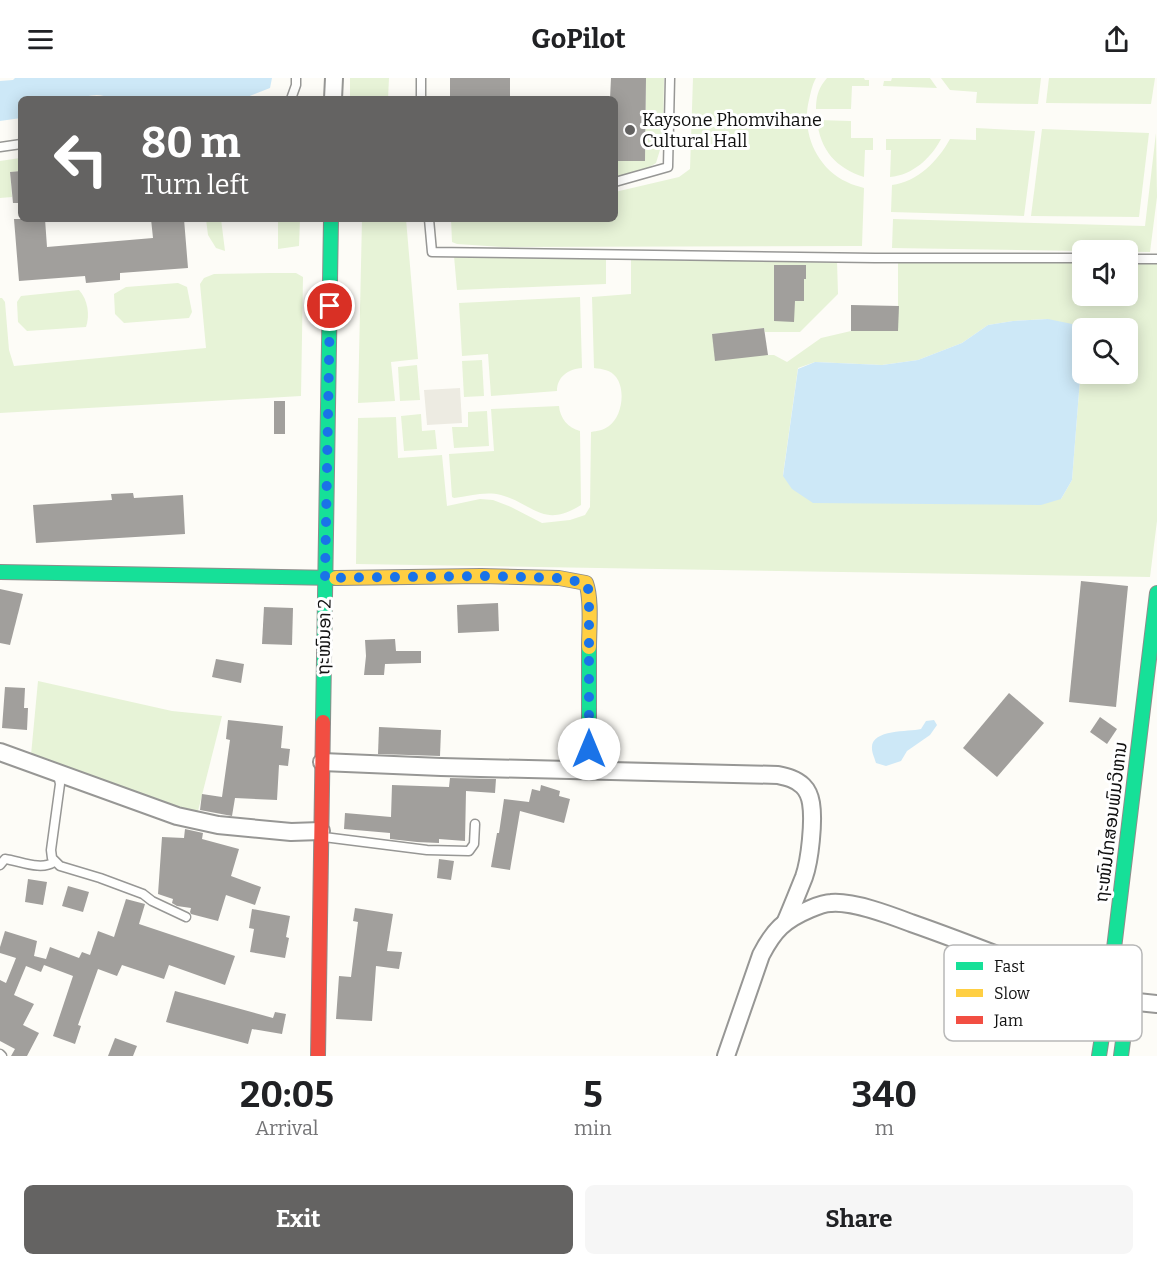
<!DOCTYPE html>
<meta charset="utf-8">
<style>
body{margin:0;font-family:Bitter,"Noto Sans Lao",serif;background:#f6f6f6;color:#202124;height:100vh;display:flex;flex-direction:column;font-size:22px;white-space:nowrap}
*{box-sizing:border-box;margin:0}
p{font-size:20px;color:#757577}
.icon{flex:none;width:33px;height:33px;fill:none;stroke:currentColor;stroke-width:2;stroke-linecap:round;stroke-linejoin:round}
.map{position:relative;height:978px;overflow:hidden}
.panel{display:flex;flex-direction:column;background:#fff;flex:1}
.panel>*{flex:none}
.hud{position:absolute;left:18px;top:18px;width:600px;height:126px;border-radius:9px;box-shadow:0 3px 15px #0003;background:#646362;color:#fff;overflow:hidden}
.fabs{position:absolute;left:1072px;top:162px;display:grid;gap:12px}
.fabs a{display:grid;place-items:center;width:66px;height:66px;border-radius:9px;background:#fff;box-shadow:0 3px 15px #0003;font-size:30px}
.pin{position:absolute;display:grid;place-items:center;width:51px;height:51px;color:#fff;margin:-26px;border:3px solid #fff;border-radius:50%;box-shadow:0 2px 6px #0007}
.me{position:absolute;width:66px;margin:-33px;rotate:0deg;stroke-linejoin:round;filter:drop-shadow(0 0 4px #0008)}
.turn{display:flex;align-items:center;gap:21px;height:126px;padding:0 24px;font-size:27px}
.turn .icon{width:78px;height:78px;stroke-width:2.5}
.turn b{display:block;font-size:42px;line-height:51px}
.eta{display:flex;justify-content:space-evenly;align-items:center;height:102px;text-align:center}
.eta b{font-size:36px;font-weight:700;line-height:42px}
.cta{display:flex;gap:12px;margin-top:auto;padding:12px 24px}
.cta a{flex:1;height:69px;border-radius:9px;background:#646362;color:#fff;font-size:24px;font-weight:700;line-height:69px;text-align:center}
.cta a+a{background:#f6f6f6;color:#202124}
header{display:flex;justify-content:space-between;align-items:center;height:78px;padding:0 24px;background:#fff;font-size:27px;font-weight:700}
.map>svg:first-child{display:block}
</style>
<header><svg class="icon" aria-label="menu" viewBox="0 0 24 24"><path d="M4 6h16M4 12h16M4 18h16"/></svg>GoPilot<svg class="icon" aria-label="share" viewBox="0 0 24 24"><path d="M12 15V3M7 8l5-5 5 5M5 13v7h14v-7"/></svg></header>
<div class="map">
<svg width="1157" height="978" viewBox="0 0 1157 978">
<rect width="100%" height="100%" fill="#fdfcf7"/>
<g fill="#e7f3d7" fill-rule="evenodd">
<path d="M350,0H389L388,21H350Z"/>
<path d="M646,0H664L663,62L656,85L643,93L615,101V83H645Z"/>
<path d="M693,0H816C812,7 811,14 809,22C801,53 816,90 847,104C852,107 859,108 864,110L862,168L502,169L457,166L452,164L451,141H615V114L679,99L690,91Z"/>
<path d="M827,0H864L865,2H869V8H852L851,31H816C816,18 819,9 827,0Z"/>
<path d="M892,0H930L937,10L883,8L884,3H891Z"/>
<path d="M941,0H1041L1038,26L976,25L977,14L950,12Z"/>
<path d="M1049,0H1155L1151,26L1046,25Z"/>
<path d="M817,42L851,43V60H873V72H865L864,99C836,90 820,72 817,42Z"/>
<path d="M976,50L1035,53L1024,138L891,134L892,107C917,104 938,83 950,61L976,62Z"/>
<path d="M1042,51L1149,55L1139,139L1031,138Z"/>
<path d="M1156,55L1157,119L1150,174L892,170L893,141L1145,148Z"/>
<path d="M886,61H941C931,80 913,97 890,99L891,72H886Z"/>
<path d="M20,80L21,93L10,94L12,119L0,120V83Z"/>
<path d="M206,141H221L225,173L216,170L208,157Z"/>
<path d="M278,141H300L299,168L278,171Z"/>
<path d="M362,141H406L418,281L391,284L395,323L358,325Z"/>
<path d="M454,178L606,180V206L457,212Z"/>
<path d="M631,182L837,183L838,216L800,254H765L764,250L712,256L768,277H774L787,284L821,260L851,253H898V184L1083,185V218H1128V185L1157,186V443L1150,499L356,486L358,340L396,339L398,380L442,377L447,428L480,421L493,422L511,429L542,445L570,442L585,437L590,429L591,354C597,353 604,352 609,348C622,339 626,312 616,299C611,292 602,291 594,290L592,219L631,216ZM1048,241L1082,276L1072,402L1061,421L783,397L798,290L815,284L882,287L918,282L962,265L988,247L1013,243ZM1083,250H1128V296H1083Z"/>
<path d="M271,195H296L303,199L301,318L0,335V220H2L5,224L9,272L14,288L206,270L200,206L204,200L214,196Z"/>
<path d="M178,205L187,209L192,234L189,240L124,245L115,236L114,216L126,209Z"/>
<path d="M79,212C88,222 90,237 86,249L27,253L18,244L17,224L21,218Z"/>
<path d="M580,219L582,290C568,291 557,299 557,313L491,318L488,276L462,278L459,225Z"/>
<path d="M482,282L484,318L464,319L462,283Z"/>
<path d="M417,287L420,322L400,323L398,289Z"/>
<path d="M559,328C560,340 568,350 580,353L581,427C543,451 534,426 501,417C485,413 470,418 454,420L452,419L449,376L494,373L491,331Z"/>
<path d="M487,333L489,368L454,370L452,349H468V334Z"/>
<path d="M421,336L422,353L435,352L437,371L404,373L401,338Z"/>
<path d="M38,603L172,633L222,638L198,733L178,731L31,677Z"/>
</g>
<path fill="#edebe2" d="M460,310L462,345L427,347L424,312Z"/>
<g fill="#cde8f7">
<path d="M15,0H272L270,10L242,21H111C98,13 87,19 74,21C58,23 38,21 21,21V40L0,43V3L13,2Z"/>
<path d="M1048,241L1077,247L1082,276L1072,402L1061,421L1041,427L813,425L792,411L783,398L798,291L815,284L882,287L918,282L962,265L988,247L1013,243Z"/>
<path d="M934,642L937,647L930,657L907,673L901,683L886,688L876,685C875,681 872,675 872,671C870,651 908,654 921,651L926,643Z"/>
</g>
<g fill="#a19f9c">
<rect x="450" y="0" width="60" height="21"/>
<path d="M611,0H646L645,83H615V21H610Z"/>
<path d="M21,93V125H13L10,94Z"/>
<path d="M14,141H45L47,169L153,160L151,141H184L188,190L120,195V202L86,205L85,198L19,203Z"/>
<path d="M774,187H806V201H804V223H795L794,244L774,243Z"/>
<path d="M851,227L899,228L898,253H851Z"/>
<path d="M764,250L768,277L715,283L712,256Z"/>
<rect x="274" y="323" width="11" height="33"/>
<path d="M133,415L134,420L183,417L185,456L36,465L33,427L112,422L111,416Z"/>
<path d="M1081,503L1128,508L1116,629L1069,624Z"/>
<path d="M0,511L23,516L10,567L0,565Z"/>
<path d="M498,525L499,553L458,555L457,527Z"/>
<path d="M264,529L293,530L292,567L262,566Z"/>
<path d="M395,561L396,573H421V585L385,586L384,597H364L366,578L365,562Z"/>
<path d="M216,581L244,586L241,605L212,599Z"/>
<path d="M5,609L25,610L24,630H28L27,652L2,650Z"/>
<path d="M1009,615L1044,645L997,699L963,670Z"/>
<path d="M1100,639L1117,651L1107,666L1090,654Z"/>
<path d="M228,642L283,648L281,670L290,671L288,688L279,687L277,722L235,720L232,738L200,732L202,716L222,719L230,662L226,661Z"/>
<path d="M379,649L441,652L440,678L378,676Z"/>
<path d="M450,700L496,701L495,715L466,713L465,763L439,761V765L417,764L390,761V755L344,751L345,735L391,739L392,707L449,709Z"/>
<path d="M541,707L560,713L559,718L570,721L564,745L520,733L510,792L491,789L497,755H499L504,721L529,724L532,711L540,713Z"/>
<path d="M185,751L203,755L202,761L239,771L231,798L261,809L255,827L226,817L218,843L191,836L190,834L191,830L177,828L172,825L173,821L158,816L162,759L184,760Z"/>
<path d="M439,781L454,783L451,802L437,800Z"/>
<path d="M28,801L47,804L43,827L25,824Z"/>
<path d="M68,808L89,814L83,834L62,828Z"/>
<path d="M126,821L145,826L139,846L235,878L225,907L169,887L164,901L122,887L117,898L98,891L78,947L81,948L75,966L53,958L73,898L44,887L41,894L26,888L14,917L34,926L23,947L39,955L27,978H11L15,971L0,963V902L6,905L16,880L0,875V869L5,853L37,863L34,878L46,881L50,869L79,880L82,874L90,877L98,853L114,859Z"/>
<path d="M355,830L393,836L387,873L402,874L399,891L376,888L372,943L336,941L339,898L351,899L358,844L353,843Z"/>
<path d="M252,831L290,838L286,859L289,860L285,880L250,874L254,851L249,850Z"/>
<path d="M175,913L273,940L275,934L286,936L282,956L252,951L248,966L166,944Z"/>
<path d="M115,960L137,968L133,978H108Z"/>
</g>
<g fill="none" stroke-linecap="round" stroke-linejoin="round">
<defs>
<g id="lane">
<path d="M421,0V21"/>
<path d="M291,21L296,7V0"/>
<path d="M0,69L21,66"/>
<path d="M615,104L668,89L670,0"/>
<path d="M429,141L432,174L875,180H1083"/>
<path d="M1128,181H1157"/>
<path d="M54,695L59,701L60,706L51,772L52,780L60,788L100,800L143,816L152,823L186,839"/>
<path d="M324,759L427,772L469,773L474,766L475,746"/>
<path d="M0,787L5,781C20,783 41,793 54,784"/>
<path d="M0,976L2,978"/>
</g>
<g id="street">
<path d="M333,21L334,0"/>
<path d="M0,674L177,738L218,747L291,754L321,753"/>
<path d="M322,684L441,689L778,697C787,699 796,701 803,708C807,712 810,719 811,725C814,743 810,782 804,799C798,814 792,829 786,843"/>
<path d="M1128,923L1157,926"/>
<path d="M726,978L761,877C774,852 784,842 810,831C817,828 824,825 831,825C853,823 890,837 911,845C977,868 1042,895 1108,920"/>
</g>
<g id="fast">
<path d="M0,494L336,500"/>
<path d="M589,569V693"/>
<path d="M323,644L331,141"/>
<path d="M1099,978L1108,920L1157,515"/>
<path d="M1121,978L1130,910"/>
</g>
<path id="slow" d="M336,500L481,498L559,500L586,505C592,521 589,552 589,569"/>
<path id="jam" d="M318,978L323,644"/>
</defs>
<use href="#lane" stroke="#979795" stroke-width="11"/>
<use href="#street" stroke="#979795" stroke-width="20"/>
<use href="#fast" stroke="#8e8d8b" stroke-width="16"/>
<use href="#slow" stroke="#8e8d8b" stroke-width="16"/>
<use href="#jam" stroke="#8e8d8b" stroke-width="16"/>
<use href="#lane" stroke="#fffffe" stroke-width="8"/>
<use href="#street" stroke="#fffffe" stroke-width="16"/>
<use href="#fast" stroke="#16e098" stroke-width="14"/>
<use href="#slow" stroke="#ffcf43" stroke-width="14"/>
<use href="#jam" stroke="#f24e42" stroke-width="14"/>
</g>
<g fill="none" stroke-linecap="round" stroke-linejoin="round">
<path stroke="#1a73e8" stroke-width="10" stroke-dasharray="0 18" d="M330,228L325,500L481,498L559,500L586,505L588,510L589,522V671"/>
</g>
<circle fill="#646362" stroke="#fff" stroke-width="2" cx="630" cy="52" r="6"/>
<g text-anchor="middle" dominant-baseline="central" stroke-width="6" stroke-linejoin="round" paint-order="stroke">
<g font-size="18" fill="#111" stroke="#fff" text-anchor="start">
<text x="642" y="42">Kaysone Phomvihane<tspan x="642" dy="21">Cultural Hall</tspan></text>
</g>
<g font-size="18" fill="#111" stroke="#fff">
<text transform="translate(324 559) rotate(-89)">ຖະໜົນອາ 2</text>
<text transform="translate(1111 744) rotate(-83)">ຖະໜົນໄກສອນພົມວິຫານ</text>
</g>
</g>
<rect x="944" y="867" width="198" height="96" rx="9" fill="#fff" stroke="#b8b8b8" stroke-width="1.5"/>
<rect x="956" y="884" width="27" height="8" fill="#16e098"/>
<rect x="956" y="911" width="27" height="8" fill="#ffcf43"/>
<rect x="956" y="938" width="27" height="8" fill="#f24e42"/>
<g font-size="16" fill="#111">
<text x="994" y="894">Fast</text>
<text x="994" y="921">Slow</text>
<text x="994" y="948">Jam</text>
</g>
</svg>
<div class="fabs">
<a><svg class="icon" aria-label="sound" viewBox="0 0 24 24"><path d="M4 9h4l5-4v14l-5-4H4zM17 9q2 3 0 6"/></svg></a>
<a><svg class="icon" aria-label="search" viewBox="0 0 24 24"><circle cx="10" cy="10" r="6"/><path d="M15 15l6 6"/></svg></a>
</div>
<div class="pin" style="left:330px;top:228px;background:#d93025"><svg class="icon" aria-label="arrive" viewBox="0 0 24 24"><path d="M6 21V4h12l-3 4 3 4H6"/></svg></div>
<svg class="me" style="left:589px;top:671px" viewBox="-20 -20 40 40"><circle r="19" fill="#fff"/><path d="M0-13L10 11 0 6-10 11z" fill="#1a73e8"/></svg>
<div class="hud">
<div class="turn"><svg class="icon" aria-label="left" viewBox="0 0 24 24"><path d="M17 20v-9H6M10 6l-5 5 5 5"/></svg><div><b>80 m</b>Turn left</div></div>
</div>
</div>
<section class="panel">
<div class="eta">
<div><b>20:05</b><p>Arrival</p></div>
<div><b>5</b><p>min</p></div>
<div><b>340</b><p>m</p></div>
</div>
<div class="cta"><a>Exit</a><a>Share</a></div>
</section>
